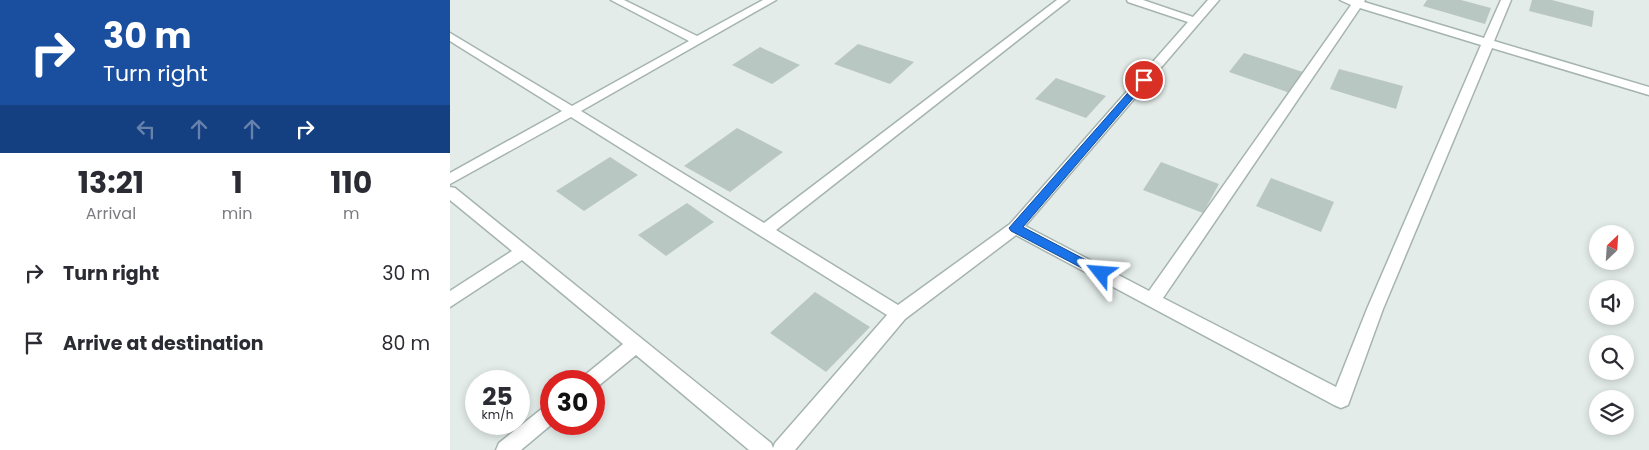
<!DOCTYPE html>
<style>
body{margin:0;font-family:Poppins,sans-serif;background:#f7f7f7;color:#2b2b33;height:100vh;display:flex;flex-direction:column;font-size:19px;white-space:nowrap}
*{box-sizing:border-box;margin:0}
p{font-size:16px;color:#7c7c81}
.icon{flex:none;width:28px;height:28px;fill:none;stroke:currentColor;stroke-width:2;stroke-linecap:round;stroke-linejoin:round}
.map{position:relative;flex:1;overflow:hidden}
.sheet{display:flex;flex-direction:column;background:#fff;width:450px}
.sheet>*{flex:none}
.guide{background:#1a4fa0;color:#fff;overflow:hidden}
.needle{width:32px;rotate:25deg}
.tools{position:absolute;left:1139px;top:225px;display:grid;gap:10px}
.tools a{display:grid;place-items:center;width:45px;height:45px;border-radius:50%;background:#fff;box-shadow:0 2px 8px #0003;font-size:25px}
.speed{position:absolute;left:15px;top:370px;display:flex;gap:10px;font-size:25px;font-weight:700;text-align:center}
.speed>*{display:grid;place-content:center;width:65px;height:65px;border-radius:50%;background:#fff;box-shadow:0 2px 8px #0003;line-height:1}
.speed small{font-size:12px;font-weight:400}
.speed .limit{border:8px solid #d22;background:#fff;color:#111}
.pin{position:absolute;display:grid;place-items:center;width:42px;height:42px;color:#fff;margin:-21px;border:2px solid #fff;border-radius:50%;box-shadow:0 1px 5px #0007}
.me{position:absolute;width:55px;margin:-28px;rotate:298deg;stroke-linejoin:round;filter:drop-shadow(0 0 4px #0008)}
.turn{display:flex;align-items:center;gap:18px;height:105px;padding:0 20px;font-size:22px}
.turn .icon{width:65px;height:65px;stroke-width:2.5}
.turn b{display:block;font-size:35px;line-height:42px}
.lanes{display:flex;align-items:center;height:48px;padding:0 20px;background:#0003;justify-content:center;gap:25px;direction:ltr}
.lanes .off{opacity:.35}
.eta{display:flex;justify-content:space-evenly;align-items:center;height:85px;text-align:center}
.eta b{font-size:30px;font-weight:700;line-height:35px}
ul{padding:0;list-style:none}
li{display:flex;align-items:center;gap:15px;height:70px;padding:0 20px}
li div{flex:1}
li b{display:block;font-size:19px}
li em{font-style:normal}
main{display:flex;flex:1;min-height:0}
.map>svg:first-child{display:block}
</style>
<main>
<section class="sheet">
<div class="guide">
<div class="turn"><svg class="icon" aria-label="right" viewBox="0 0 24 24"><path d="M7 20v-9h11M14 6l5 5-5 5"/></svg><div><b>30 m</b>Turn right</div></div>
<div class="lanes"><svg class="icon off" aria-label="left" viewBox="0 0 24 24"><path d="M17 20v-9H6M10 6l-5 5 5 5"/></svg><svg class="icon off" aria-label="ahead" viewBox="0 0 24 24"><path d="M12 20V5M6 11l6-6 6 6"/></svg><svg class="icon off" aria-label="ahead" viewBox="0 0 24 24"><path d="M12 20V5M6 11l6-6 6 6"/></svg><svg class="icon" aria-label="right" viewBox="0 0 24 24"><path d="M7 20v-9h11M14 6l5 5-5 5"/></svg></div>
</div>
<div class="eta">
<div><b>13:21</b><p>Arrival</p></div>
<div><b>1</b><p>min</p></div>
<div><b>110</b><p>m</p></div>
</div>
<ul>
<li><svg class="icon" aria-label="right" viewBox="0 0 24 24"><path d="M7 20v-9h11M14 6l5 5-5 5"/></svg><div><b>Turn right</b></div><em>30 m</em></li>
<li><svg class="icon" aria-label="arrive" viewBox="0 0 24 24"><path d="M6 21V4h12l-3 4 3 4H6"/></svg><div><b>Arrive at destination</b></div><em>80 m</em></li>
</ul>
</section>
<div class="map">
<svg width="1199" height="450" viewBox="0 0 1199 450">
<rect width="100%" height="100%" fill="#e3ece9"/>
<g fill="#b9c7c2">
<path d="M977,0H1011L1041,8L1035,24L973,6Z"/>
<path d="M1082,0H1102L1144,11L1142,27L1079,11Z"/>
<path d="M408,44L464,62L440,84L384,64Z"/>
<path d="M310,47L350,65L322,84L282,65Z"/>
<path d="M794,53L853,72L840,93L779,72Z"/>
<path d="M889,69L953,86L946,109L880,89Z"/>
<path d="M606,78L656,96L636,118L585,99Z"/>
<path d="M287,128L333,152L280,192L234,166Z"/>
<path d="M160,157L188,175L134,211L106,191Z"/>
<path d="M711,162L769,184L753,213L693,190Z"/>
<path d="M821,178L884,202L871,232L806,206Z"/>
<path d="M237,203L264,222L216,256L188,235Z"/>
<path d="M365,292L420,327L376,372L320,333Z"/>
</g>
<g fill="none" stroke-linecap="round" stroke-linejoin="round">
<defs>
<g id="street">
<path d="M161,0H174L247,36L313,0H326L131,111L314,223L607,0H619L326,230L448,305L560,224L738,22L678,2L677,0H693L743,17L758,0H769L575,226L699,291L901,5L890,0H915L914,2L1034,38L1051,0H1061L1044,41L1199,87V95L1042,48L933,309L898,405L891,408L884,405L566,235L455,319L345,450H299L186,355L147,387L144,388V381H132L135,375L173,344L72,260L0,307V291L62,251L0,200V187L5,188L321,443L323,448L325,443L437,315L121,117L0,184V173L112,111L0,41V33L122,106L239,41ZM910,8L1031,45L917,309L886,387L713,298Z"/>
<path d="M101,404L102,424L71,450H46L49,443L94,407Z"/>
</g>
</defs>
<use href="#street" stroke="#a6b4b0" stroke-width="3"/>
<use href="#street" fill="#fff" fill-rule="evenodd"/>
</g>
<path fill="#1a73e8" stroke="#114b97" d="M694,77L698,80L697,82L573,227L655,270L657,273L655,277L651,278L561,231L559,228L691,78Z"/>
</svg>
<div class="tools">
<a><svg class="needle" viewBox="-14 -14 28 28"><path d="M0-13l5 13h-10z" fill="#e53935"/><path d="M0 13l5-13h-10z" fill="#7c7c81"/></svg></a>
<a><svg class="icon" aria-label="sound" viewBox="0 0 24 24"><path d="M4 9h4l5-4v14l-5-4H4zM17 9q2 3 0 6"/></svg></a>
<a><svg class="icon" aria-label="search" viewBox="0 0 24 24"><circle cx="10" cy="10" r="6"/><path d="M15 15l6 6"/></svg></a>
<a><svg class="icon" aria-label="layers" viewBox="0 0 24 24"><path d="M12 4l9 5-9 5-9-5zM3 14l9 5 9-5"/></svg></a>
</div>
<div class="speed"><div>25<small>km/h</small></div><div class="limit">30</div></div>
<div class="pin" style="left:694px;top:80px;background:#d93025"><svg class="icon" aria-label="arrive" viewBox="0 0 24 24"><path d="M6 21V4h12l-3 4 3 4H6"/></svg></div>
<svg class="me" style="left:651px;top:273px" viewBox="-20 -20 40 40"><path d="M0-17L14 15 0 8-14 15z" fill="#1a73e8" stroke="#fff" stroke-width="4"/></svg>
</div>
</main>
